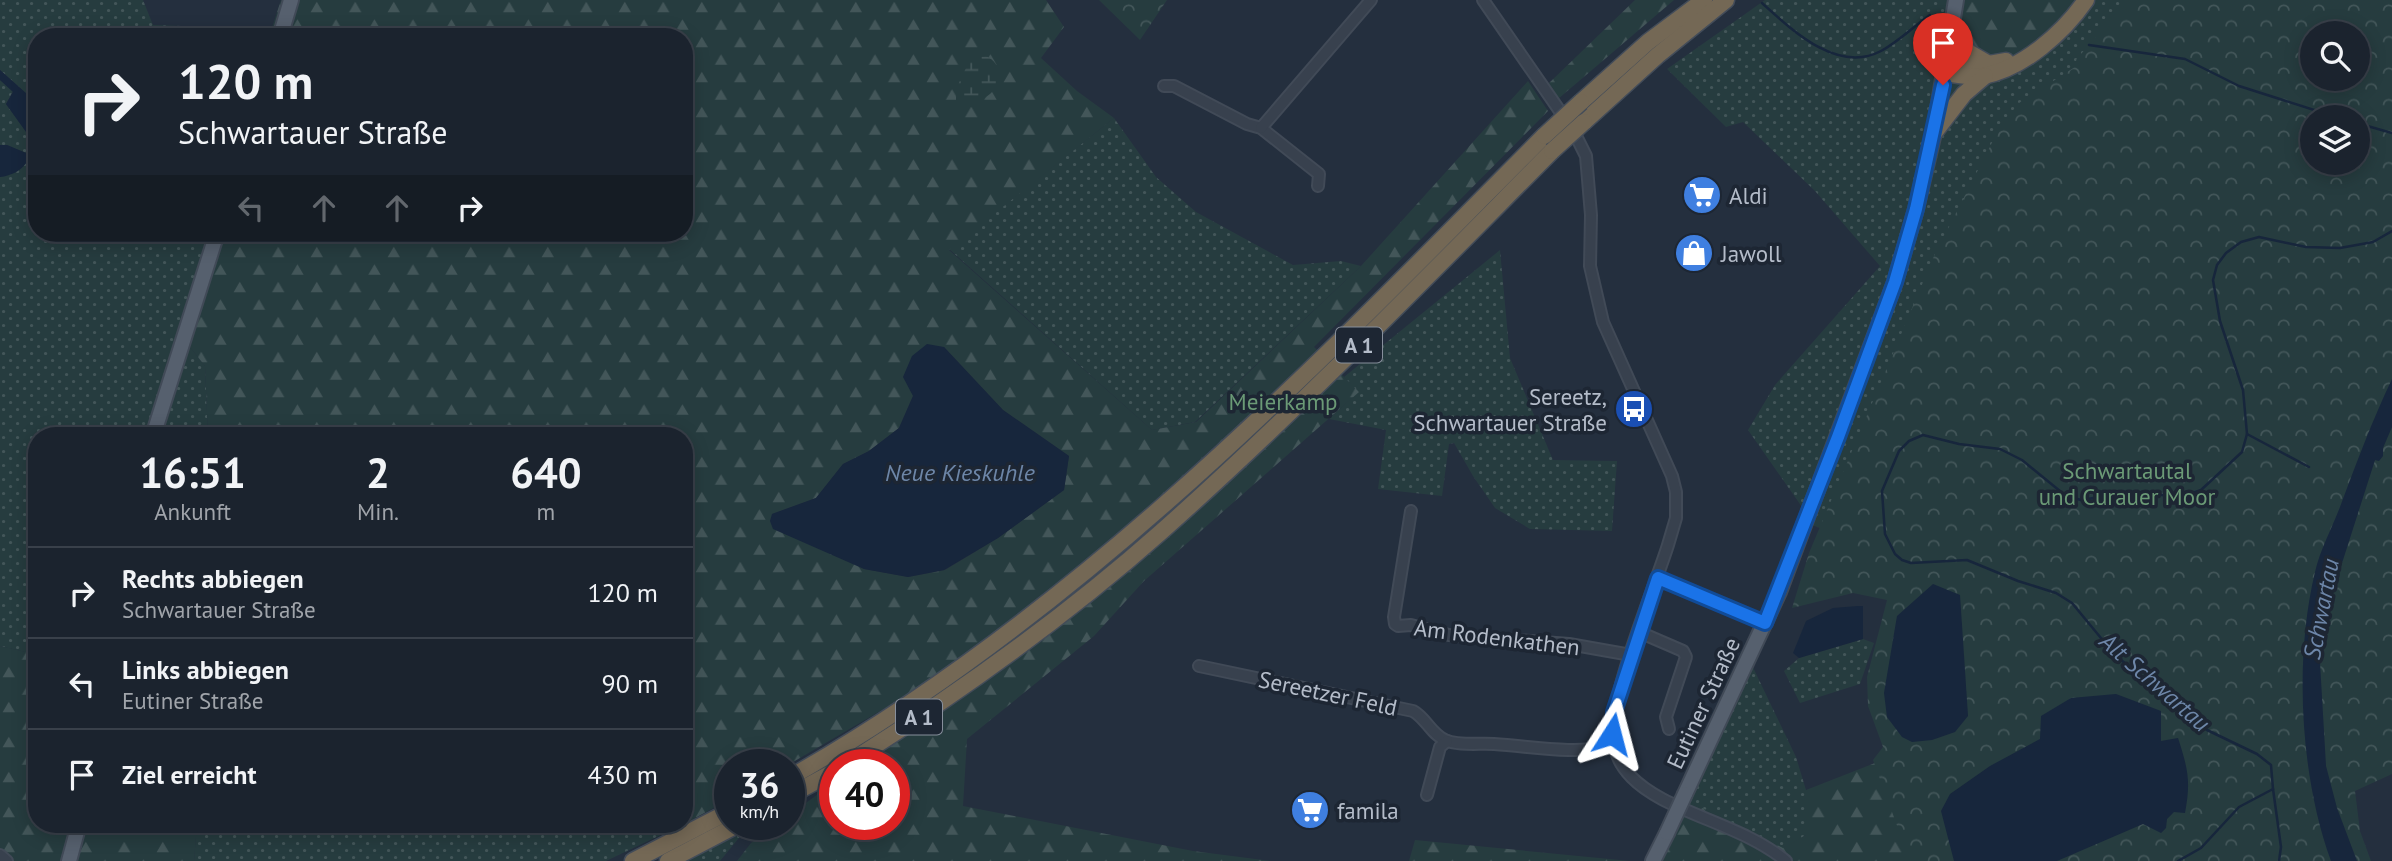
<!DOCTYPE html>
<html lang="de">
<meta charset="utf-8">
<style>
body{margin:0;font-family:"PT Sans",sans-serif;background:#242b36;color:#f1f3f6;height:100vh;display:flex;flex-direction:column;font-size:26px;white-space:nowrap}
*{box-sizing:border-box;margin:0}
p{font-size:23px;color:#a0a4aa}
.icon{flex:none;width:38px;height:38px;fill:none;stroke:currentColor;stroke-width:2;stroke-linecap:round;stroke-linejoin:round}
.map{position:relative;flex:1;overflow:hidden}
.panel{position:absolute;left:28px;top:427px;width:665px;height:406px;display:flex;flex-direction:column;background:#1b232e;border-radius:28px;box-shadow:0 4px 18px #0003,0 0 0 2px #39404a}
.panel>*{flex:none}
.banner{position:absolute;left:28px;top:28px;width:665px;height:214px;border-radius:28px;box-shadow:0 4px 18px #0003,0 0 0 2px #39404a;background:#1b232e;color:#f1f3f6;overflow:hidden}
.tools{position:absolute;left:2300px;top:21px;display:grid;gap:14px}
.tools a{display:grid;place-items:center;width:70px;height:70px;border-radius:50%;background:#1b232e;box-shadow:0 4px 18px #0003,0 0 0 2px #39404a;font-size:35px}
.speed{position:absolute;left:714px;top:749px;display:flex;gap:14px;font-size:35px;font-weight:700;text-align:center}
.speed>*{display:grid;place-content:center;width:91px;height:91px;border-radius:50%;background:#1b232e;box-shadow:0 4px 18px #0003,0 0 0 2px #39404a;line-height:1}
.speed small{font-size:18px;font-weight:400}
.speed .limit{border:10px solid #d22;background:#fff;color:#111}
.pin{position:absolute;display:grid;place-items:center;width:60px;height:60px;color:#fff;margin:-72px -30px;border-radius:50% 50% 50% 0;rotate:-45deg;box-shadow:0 0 7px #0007}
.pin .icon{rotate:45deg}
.me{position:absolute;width:77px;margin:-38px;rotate:9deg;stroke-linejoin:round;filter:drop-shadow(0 0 5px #0008)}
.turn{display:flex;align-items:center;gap:24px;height:147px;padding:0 35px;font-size:32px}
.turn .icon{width:91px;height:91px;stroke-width:2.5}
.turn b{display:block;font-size:49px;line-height:60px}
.lanes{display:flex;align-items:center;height:66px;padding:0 35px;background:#0003;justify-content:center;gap:35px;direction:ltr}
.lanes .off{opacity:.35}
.eta{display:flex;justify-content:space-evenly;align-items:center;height:119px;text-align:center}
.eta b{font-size:42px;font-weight:700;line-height:49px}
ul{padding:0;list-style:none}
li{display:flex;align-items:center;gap:21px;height:91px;padding:0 35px;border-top:2px solid #39404a}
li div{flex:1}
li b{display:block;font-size:26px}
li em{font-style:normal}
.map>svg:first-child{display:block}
</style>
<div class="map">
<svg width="2392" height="861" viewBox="0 0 2392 861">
<defs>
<pattern id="grass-dots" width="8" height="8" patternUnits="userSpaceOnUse" patternTransform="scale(1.75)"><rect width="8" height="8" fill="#263c3f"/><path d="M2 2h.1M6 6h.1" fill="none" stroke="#435659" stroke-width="1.8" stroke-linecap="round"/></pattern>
<pattern id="forest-firs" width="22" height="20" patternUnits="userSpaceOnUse" patternTransform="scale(1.75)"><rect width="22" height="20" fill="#263c3f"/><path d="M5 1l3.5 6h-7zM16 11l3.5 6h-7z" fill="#435659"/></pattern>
<pattern id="wetland-marsh" width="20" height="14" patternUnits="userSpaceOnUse" patternTransform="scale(1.75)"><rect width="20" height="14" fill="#263c3f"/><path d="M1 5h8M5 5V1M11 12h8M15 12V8" fill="none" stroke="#435659"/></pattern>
<pattern id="park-crowns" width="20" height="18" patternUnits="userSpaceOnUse" patternTransform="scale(1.75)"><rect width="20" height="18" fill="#263c3f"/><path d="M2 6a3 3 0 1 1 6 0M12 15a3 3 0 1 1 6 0" fill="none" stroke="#435659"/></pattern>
</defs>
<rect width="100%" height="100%" fill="#242f3e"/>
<g fill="url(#grass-dots)" fill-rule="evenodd">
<path d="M0,0H143L153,25L182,26L193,34L192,37H37V103L0,70Z"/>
<path d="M1765,0H1961L1954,62L2085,0H2390L2392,310L1916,565L1799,520L1802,507L1748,430L1775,385L1880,266L1815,191L1743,122L1726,127L1667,69ZM2312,33H2357V79H2312ZM2312,117H2357V163H2312Z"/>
<path d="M0,80L13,91L6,104L34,143L37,141V233H208L186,342L205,366L208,436H37V664L34,654L0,646V177L28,160L26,153L7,145H0Z"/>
<path d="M1114,118L1156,177L1196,212L1293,265L1341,261L1361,266L1195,422L1152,430L949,249Z"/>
<path d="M1500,250L1510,358L1553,460L1617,461L1612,531L1530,529L1495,508L1473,476L1454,443L1449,444L1442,496L1378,489L1386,430L1329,419L1358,392L1344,377Z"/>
<path d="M1863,639L1874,643L1860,684L1800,703L1784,671L1799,658Z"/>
<path d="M1749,659L1796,757L1806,790V835L1783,849L1682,798Z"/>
<path d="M197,824H684L606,861H194Z"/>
<path d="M743,833L720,861H684Z"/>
</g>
<g fill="url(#forest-firs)" fill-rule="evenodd">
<path d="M281,0H1046L1064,27L1041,58L1077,91L1114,118L949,250L1152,430L1196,422L1361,266L1528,81L1548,111L1314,347L1359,392L1144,581L1094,636L967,739L963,806L1193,851L1271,861H737L751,843L777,824H789V815L835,782V824H894V765H860C926,720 993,676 1056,626C1121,576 1183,523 1244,468L1217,444L1142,513L1042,597L940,676L788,765H730V799L686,823L684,436H208L205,366L186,342L208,233H684V37H269ZM944,347L1003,410L1069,456L1064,490L998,538L945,570L908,577L864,569L772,514L816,498L843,464L869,451L899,428L913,396Z"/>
<path d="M1635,0H1674L1558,99L1548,84Z"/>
<path d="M1961,0H2085L2026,60L1954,63Z"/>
<path d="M0,646L34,654L37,664V824H197L194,861H0Z"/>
<path d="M1875,763L1916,861H1653L1682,798L1783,848L1806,835V790Z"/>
<path d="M1415,840L1630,861H1409Z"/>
</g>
<path fill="url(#wetland-marsh)" d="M986,56C1002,63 1003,83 990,94C984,99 977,103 970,107L956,103C955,86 963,71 973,58Z"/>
<g fill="url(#park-crowns)" fill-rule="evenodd">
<path d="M1099,0H1167L1140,40Z"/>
<path d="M2124,0H2392V774L2355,791L2360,831L2371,861H1910L1873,760L1883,747L1868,706L1867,677L1887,600L1853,593L1792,608L1809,553L1934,256L2001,125L2019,103L2078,65L2076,60L2121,7ZM2312,33H2357V79H2312ZM2312,117H2357V163H2312Z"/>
</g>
<g fill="#17263c">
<path d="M0,70L37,103V116L34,119L37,124V141L34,143L6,104L13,92L0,80Z"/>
<path d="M0,145H7L26,153L28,160C23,170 11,176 0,177Z"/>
<path d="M927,344L944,347L1003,410L1069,456L1064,490L998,538L944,570L908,577L864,569L773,529L770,521L772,514L816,498L843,464L869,451L899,428L913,396L903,377L912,356Z"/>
<path d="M2392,379V427L2383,448V456L2379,461L2375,460L2327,610L2320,663L2326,766L2337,808L2357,861H2331C2300,776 2294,660 2315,572C2320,550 2332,528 2340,507C2356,464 2372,421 2392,379Z"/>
<path d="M1933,584L1960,595L1968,716L1955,732L1932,740L1912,742L1902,737L1887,717L1884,693L1897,616Z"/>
<path d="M1858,606H1863V639L1799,658L1793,653L1806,621L1833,608Z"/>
<path d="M2116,694L2161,711V741L2178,738C2188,769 2191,781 2185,813L2174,812L2167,819L2166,828L2161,833L2143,824L2057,861H1954L1941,811L1950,794L1990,766L2040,739L2041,716L2071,698Z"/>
</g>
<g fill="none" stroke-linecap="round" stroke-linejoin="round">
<g stroke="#17263c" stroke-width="2.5">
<path d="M1762,3C1792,30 1837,74 1881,51C1898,42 1914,26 1930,15"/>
<path d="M2089,45L2185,59L2239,86L2336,117"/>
<path d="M2357,123L2392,133"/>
<path d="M2247,434L2309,467"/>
<path d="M2273,789L2281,847L2279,861"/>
<path d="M2178,861L2201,848L2239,807L2273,789L2271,765L2257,754L2207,730L2115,655L2072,603L2056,593L2018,581L1967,560L1911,563L1902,560L1895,554L1885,534L1882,491L1899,451L1909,441L1923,435L1959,444L2000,449L2022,460L2066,496L2081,500L2133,492L2182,497L2201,490L2242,452L2247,434L2243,390L2220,321L2213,280L2217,265L2226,253L2241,242L2259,237L2306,247L2340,248L2373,242L2392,231"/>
</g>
<defs>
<g id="minor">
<path d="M1483,0L1573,130L1586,156L1591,215L1590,266L1603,322L1672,476L1676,492V518L1668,545C1654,590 1605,704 1614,745C1619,771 1640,787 1662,799C1702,820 1751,832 1786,861"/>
<path d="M1164,86H1174L1247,124L1261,128L1319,174L1318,186"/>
<path d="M1261,128L1371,0"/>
<path d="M1411,511L1394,617L1395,624L1398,626L1411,625L1449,635L1569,644L1631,655"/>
<path d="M1658,578L1765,623"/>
<path d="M1639,632L1683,651L1686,657L1666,717L1669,729"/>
<path d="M1199,666L1413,711C1426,718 1431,734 1445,740C1458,746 1480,743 1494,744C1537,747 1570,754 1614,747"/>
<path d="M1427,795L1440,747L1447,741"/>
<path d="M0,855L7,861"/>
</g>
<g id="major">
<path d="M280,37L291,0"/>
<path d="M153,436L217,233"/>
<path d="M1685,794L1779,592L1895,282L1916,209L1934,133L1956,0"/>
<path d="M69,861L79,824"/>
<path d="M1653,861L1667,833"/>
</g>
<g id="highway">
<path d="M1953,27L1968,52L1987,63"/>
<path d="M1947,63L1989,64L2006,61"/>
<path d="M1945,73C1958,75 1970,78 1983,76C2023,69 2064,32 2086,0"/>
<path d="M1581,102L1648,42L1704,0"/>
<path d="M1584,122L1658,55L1726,0"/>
<path d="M1934,133L1964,94L1985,76"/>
<path d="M845,765C956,695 1063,619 1161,532C1297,411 1424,280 1552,151"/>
<path d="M789,778C1080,613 1311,371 1544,136"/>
<path d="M789,796L835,771"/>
<path d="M633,861L730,811"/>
<path d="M668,861L739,824"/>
</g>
</defs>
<use href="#minor" stroke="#414a57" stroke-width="14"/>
<use href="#major" stroke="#414a57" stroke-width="18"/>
<use href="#highway" stroke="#434c59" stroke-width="19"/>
<use href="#minor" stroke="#38414e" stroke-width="10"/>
<use href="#major" stroke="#56606e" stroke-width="14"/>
<use href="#highway" stroke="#746855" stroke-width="16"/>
<defs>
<path id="major-bridge" d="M1667,833L1685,794"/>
<g id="highway-bridge">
<path d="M1544,136L1581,102"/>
<path d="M1552,151L1584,122"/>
</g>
</defs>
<use href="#major-bridge" stroke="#414a57" stroke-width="18" stroke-linecap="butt"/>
<use href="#highway-bridge" stroke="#434c59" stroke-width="19" stroke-linecap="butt"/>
<use href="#major-bridge" stroke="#56606e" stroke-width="14"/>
<use href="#highway-bridge" stroke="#746855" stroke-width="16"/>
</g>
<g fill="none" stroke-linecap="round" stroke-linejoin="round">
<defs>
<path id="route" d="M1612,734L1614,712L1658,578L1765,623L1838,437L1895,282L1916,209L1943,85"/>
</defs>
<use href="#route" stroke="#114b97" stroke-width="18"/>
<use href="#route" stroke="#1a73e8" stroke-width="12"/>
</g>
<defs>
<symbol id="supermarket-disc" viewBox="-11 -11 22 22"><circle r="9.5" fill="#3f7fe0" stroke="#1d2633"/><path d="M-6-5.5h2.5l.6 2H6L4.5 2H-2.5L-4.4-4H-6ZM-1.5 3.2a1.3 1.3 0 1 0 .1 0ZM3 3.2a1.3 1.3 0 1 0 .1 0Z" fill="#fff"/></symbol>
<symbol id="shop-disc" viewBox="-11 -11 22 22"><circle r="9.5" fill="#3f7fe0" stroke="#1d2633"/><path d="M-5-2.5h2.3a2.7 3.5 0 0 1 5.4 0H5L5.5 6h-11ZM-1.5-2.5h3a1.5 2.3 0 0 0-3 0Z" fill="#fff"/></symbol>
<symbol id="bus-disc" viewBox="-11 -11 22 22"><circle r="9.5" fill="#1a4fb4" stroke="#1d2633"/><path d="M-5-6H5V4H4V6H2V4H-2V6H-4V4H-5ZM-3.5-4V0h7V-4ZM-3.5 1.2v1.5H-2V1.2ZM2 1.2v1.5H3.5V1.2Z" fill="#fff"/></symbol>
</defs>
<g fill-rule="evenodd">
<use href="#supermarket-disc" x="1680" y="173" width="44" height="44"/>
<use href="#shop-disc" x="1672" y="231" width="44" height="44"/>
<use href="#bus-disc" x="1612" y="387" width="44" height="44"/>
<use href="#supermarket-disc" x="1288" y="788" width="44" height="44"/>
</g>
<g text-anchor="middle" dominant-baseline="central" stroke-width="7" stroke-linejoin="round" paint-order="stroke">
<g fill="#1d2633" stroke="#878f9c" stroke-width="2">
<rect x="1336" y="327.5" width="46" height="35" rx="5"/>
<rect x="896" y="699.5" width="46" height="35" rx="5"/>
</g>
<g font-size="21" font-weight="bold" fill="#b4bcc9">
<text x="1359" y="345">A 1</text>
<text x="919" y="717">A 1</text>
</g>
<g font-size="23" fill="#b4bcc9" stroke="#1d2633" text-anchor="start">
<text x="1729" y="195">Aldi</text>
<text x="1721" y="253">Jawoll</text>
<text x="1607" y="396" text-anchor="end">Sereetz,<tspan x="1607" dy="26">Schwartauer Straße</tspan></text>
<text x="1337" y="810">famila</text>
</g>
<g font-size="23" fill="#6b9a76" stroke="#1d2633">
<text x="1283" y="401">Meierkamp</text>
<text x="2127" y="470">Schwartautal<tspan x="2127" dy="26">und Curauer Moor</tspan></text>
</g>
<g font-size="23" fill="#b4bcc9" stroke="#1d2633">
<text transform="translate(1497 637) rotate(7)">Am Rodenkathen</text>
<text transform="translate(1328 693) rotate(12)">Sereetzer Feld</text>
<text transform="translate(1703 703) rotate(-65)">Eutiner Straße</text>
</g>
<g font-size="24" font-style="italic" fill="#6d86a8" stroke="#1d2633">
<text x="960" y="472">Neue Kieskuhle</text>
<text transform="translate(2321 609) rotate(-79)">Schwartau</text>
<text transform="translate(2155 682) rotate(41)">Alt Schwartau</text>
</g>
</g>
</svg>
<div class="tools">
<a><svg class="icon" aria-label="search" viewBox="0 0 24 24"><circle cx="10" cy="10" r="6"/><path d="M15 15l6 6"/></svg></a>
<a><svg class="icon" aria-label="layers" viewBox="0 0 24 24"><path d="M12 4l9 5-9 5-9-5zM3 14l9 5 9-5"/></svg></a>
</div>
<div class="speed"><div>36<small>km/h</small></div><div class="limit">40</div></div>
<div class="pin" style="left:1943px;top:85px;background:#d93025"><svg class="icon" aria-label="arrive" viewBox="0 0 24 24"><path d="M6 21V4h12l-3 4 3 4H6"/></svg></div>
<svg class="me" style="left:1612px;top:734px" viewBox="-20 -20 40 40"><path d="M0-17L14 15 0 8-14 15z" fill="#1a73e8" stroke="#fff" stroke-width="4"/></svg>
<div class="banner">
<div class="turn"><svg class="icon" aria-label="right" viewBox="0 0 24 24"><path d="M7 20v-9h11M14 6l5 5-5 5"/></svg><div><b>120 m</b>Schwartauer Straße</div></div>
<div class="lanes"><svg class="icon off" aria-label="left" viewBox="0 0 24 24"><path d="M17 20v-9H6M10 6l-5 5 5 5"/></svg><svg class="icon off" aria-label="ahead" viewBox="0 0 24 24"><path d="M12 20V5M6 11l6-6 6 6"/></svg><svg class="icon off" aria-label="ahead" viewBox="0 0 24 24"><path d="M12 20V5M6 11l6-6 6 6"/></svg><svg class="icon" aria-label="right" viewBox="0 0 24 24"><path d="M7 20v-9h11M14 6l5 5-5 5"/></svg></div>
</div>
<section class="panel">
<div class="eta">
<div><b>16:51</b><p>Ankunft</p></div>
<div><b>2</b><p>Min.</p></div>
<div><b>640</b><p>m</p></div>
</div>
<ul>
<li><svg class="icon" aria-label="right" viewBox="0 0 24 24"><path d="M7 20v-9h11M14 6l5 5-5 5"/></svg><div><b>Rechts abbiegen</b><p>Schwartauer Straße</p></div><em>120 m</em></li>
<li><svg class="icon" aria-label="left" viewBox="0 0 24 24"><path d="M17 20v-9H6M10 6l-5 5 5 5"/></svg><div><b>Links abbiegen</b><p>Eutiner Straße</p></div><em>90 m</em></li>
<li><svg class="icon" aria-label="arrive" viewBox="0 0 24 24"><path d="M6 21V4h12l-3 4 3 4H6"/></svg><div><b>Ziel erreicht</b></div><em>430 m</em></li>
</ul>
</section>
</div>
